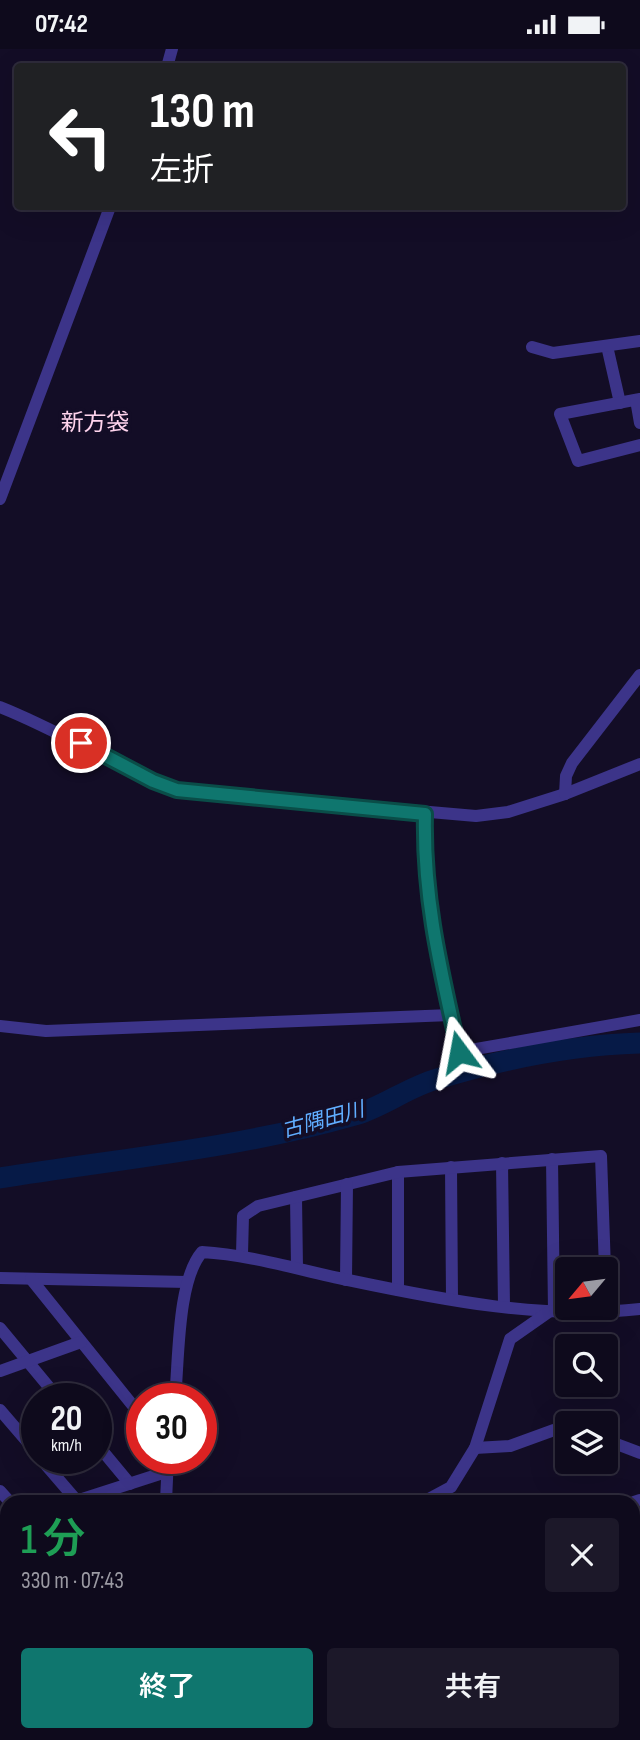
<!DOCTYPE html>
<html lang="ja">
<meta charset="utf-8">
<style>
body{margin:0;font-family:"Sofia Sans Condensed","Noto Sans JP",sans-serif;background:#1c1829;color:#f1f3f6;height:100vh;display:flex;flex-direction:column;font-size:26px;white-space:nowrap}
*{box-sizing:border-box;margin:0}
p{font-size:23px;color:#9b9aa3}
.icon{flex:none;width:38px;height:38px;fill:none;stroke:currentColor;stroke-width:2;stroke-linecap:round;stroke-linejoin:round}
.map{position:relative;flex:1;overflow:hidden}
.details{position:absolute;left:0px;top:1446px;width:640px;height:247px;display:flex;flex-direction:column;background:#0e0a1c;border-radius:21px 21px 0 0;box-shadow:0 7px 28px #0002,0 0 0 2px #2e2b3b}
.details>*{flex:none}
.top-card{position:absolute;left:14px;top:14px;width:612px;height:147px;border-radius:7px;box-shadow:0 7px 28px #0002,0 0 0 2px #2e2b3b;background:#202124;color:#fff;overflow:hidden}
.needle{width:46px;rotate:241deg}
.buttons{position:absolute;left:555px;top:1208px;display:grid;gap:14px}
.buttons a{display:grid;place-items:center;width:63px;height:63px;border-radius:7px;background:#0e0a1c;box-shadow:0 7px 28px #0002,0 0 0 2px #2e2b3b;font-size:35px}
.speed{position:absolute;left:21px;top:1334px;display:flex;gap:14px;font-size:35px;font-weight:700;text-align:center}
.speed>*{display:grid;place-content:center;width:91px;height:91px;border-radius:50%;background:#0e0a1c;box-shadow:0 7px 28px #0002,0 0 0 2px #2e2b3b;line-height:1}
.speed small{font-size:18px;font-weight:400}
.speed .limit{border:10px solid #d22;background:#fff;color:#111}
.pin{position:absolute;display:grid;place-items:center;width:60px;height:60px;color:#fff;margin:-30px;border:4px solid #fff;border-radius:50%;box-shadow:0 2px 7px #0007}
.me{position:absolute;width:77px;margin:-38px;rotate:347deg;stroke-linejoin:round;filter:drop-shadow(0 0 5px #0008)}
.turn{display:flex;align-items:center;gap:24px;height:147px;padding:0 21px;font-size:32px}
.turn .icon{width:91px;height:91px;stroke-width:2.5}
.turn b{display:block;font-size:49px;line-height:60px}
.round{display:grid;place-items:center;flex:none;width:74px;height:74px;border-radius:7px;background:#1c1829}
.headline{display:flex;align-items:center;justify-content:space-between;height:119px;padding:0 21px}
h1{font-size:42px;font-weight:600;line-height:52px;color:#1e9e55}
.primary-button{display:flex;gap:14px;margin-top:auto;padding:14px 21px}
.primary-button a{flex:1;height:80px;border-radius:7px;background:#0f766e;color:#fff;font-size:28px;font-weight:600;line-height:80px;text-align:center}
.primary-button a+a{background:#1c1829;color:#f1f3f6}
.status{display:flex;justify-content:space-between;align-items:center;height:49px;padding:0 35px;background:#0e0a1c;direction:ltr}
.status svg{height:19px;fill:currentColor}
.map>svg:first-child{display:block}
</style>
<div class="status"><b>07:42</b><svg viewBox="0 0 49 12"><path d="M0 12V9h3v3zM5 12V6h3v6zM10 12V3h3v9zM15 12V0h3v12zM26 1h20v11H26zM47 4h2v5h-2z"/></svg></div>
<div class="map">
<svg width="640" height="1691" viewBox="0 0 640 1691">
<rect width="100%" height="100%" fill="#130d26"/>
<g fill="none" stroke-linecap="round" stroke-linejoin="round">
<path stroke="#061a47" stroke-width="21" d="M0,1129C118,1110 240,1099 355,1066C383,1058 408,1038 437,1030C502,1010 572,996 640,994"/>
<g stroke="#3c3489" stroke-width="12">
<path d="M167,18L172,0"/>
<path d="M607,297L620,354"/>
<path d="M532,298L553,304L640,292"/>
<path d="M640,350L560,365L578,412L640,396"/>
<path d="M636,351L640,374"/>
<path d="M0,450L110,158"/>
<path d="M0,658C61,682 116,718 177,741L476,767L508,763L565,745L640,715"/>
<path d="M565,745L566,727L572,714L640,626"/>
<path d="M425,765C423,851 440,921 459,1003L640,971"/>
<path d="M0,977L46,982L451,966"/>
<path d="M552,1110L554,1262"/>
<path d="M502,1114L504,1257"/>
<path d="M451,1118L452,1250"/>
<path d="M398,1123V1241"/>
<path d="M296,1148L297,1219"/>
<path d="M242,1205L243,1167L258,1157L398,1123L601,1107L605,1220"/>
<path d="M0,1229L187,1233"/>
<path d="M31,1230L142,1368"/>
<path d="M346,1231L347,1135"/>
<path d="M606,1243V1264"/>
<path d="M0,1279L58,1349"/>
<path d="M0,1322L81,1293"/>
<path d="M175,1349C179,1311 177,1232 202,1203C252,1206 299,1221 348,1231C443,1251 544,1271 640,1260"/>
<path d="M0,1361L37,1404"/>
<path d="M606,1391L640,1404"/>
<path d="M96,1394L130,1435"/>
<path d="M475,1399L510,1397L554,1381H567"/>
<path d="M40,1409L77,1452"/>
<path d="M0,1442L9,1452"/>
<path d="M76,1452L166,1423"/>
<path d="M166,1452L168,1409"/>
<path d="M425,1452L451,1438L475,1399L510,1290L550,1262"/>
<path d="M634,1453L640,1451"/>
<path d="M0,1477L7,1475"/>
<path d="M0,1524L7,1532"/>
<path d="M0,1604L7,1612"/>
<path d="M0,1649L7,1646"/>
<path d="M301,1691L304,1685"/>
</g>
</g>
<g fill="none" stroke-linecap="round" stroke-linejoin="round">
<defs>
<path id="route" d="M81,694L153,732L177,741L425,765C423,850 441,922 459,1003"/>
</defs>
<use href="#route" stroke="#0a4d48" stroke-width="18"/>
<use href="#route" stroke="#0f766e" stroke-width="12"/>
</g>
<g text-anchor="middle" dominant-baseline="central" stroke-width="7" stroke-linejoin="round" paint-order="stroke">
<g font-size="21" font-style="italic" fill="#60adff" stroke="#130d26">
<text transform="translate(323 1071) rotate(-15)">古隅田川</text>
</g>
<g font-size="23" fill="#ffd4ed" stroke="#130d26">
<text x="95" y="374">新方袋</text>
</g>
</g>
</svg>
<div class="buttons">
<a><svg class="needle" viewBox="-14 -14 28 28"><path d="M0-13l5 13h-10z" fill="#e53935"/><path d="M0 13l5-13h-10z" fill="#9b9aa3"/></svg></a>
<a><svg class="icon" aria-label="search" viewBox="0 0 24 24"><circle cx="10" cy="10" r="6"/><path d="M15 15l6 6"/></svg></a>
<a><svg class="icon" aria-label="layers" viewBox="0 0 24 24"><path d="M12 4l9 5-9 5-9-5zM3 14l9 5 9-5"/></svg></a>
</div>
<div class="speed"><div>20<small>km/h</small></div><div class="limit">30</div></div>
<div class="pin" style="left:81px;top:694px;background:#d93025"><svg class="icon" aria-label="arrive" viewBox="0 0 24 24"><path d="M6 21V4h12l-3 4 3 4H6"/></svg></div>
<svg class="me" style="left:459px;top:1003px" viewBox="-20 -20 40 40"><path d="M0-17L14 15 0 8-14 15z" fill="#0f766e" stroke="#fff" stroke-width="4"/></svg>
<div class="top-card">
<div class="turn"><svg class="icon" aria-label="left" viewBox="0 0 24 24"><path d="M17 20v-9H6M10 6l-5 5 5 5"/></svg><div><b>130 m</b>左折</div></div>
</div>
<section class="details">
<div class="headline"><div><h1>1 分</h1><p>330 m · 07:43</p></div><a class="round"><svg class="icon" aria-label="close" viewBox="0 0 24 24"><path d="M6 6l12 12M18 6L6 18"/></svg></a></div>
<div class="primary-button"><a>終了</a><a>共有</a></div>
</section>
</div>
